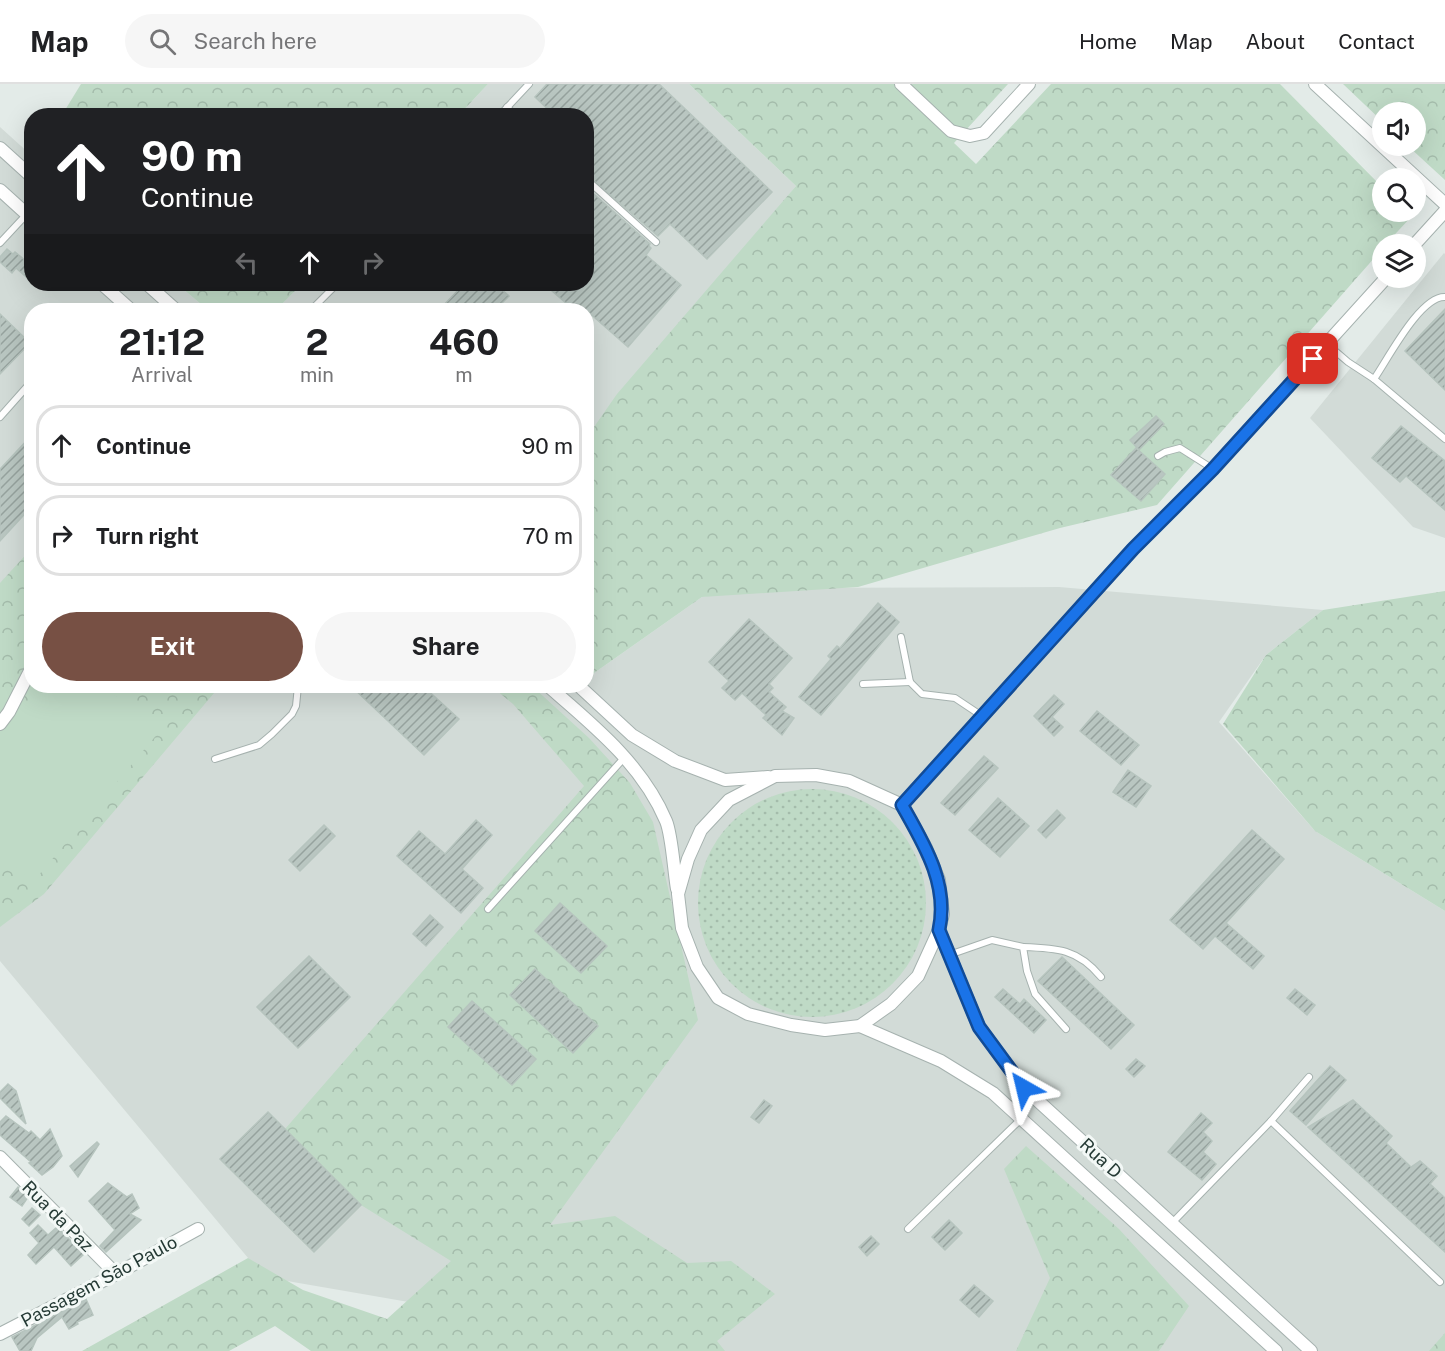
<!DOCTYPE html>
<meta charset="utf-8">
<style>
body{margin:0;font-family:"Public Sans",sans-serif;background:#f6f6f6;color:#202124;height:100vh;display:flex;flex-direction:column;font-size:22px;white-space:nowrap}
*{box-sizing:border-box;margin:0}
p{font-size:20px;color:#757577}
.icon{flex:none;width:33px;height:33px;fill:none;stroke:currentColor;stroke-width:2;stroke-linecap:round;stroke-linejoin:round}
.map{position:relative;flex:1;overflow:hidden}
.side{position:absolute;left:24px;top:219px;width:570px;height:390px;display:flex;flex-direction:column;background:#fff;border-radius:24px;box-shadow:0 6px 24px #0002}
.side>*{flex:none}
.guide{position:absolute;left:24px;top:24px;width:570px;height:183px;border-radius:24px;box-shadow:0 6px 24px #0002;background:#202124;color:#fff;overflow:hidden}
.buttons{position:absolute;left:1372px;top:18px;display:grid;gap:12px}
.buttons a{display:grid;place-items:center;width:54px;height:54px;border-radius:50%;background:#fff;box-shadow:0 6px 24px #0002;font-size:30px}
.pin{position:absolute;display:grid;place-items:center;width:51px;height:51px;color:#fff;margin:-26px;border-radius:12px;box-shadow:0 3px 9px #0006}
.me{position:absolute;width:66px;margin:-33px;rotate:323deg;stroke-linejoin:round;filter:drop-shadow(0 0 4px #0008)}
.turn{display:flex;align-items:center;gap:21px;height:126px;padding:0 18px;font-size:27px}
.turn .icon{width:78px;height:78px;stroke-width:2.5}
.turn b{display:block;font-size:42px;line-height:51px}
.lanes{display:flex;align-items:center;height:57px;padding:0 18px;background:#0003;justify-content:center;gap:30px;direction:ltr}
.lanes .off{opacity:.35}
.eta{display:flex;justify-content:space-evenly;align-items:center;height:102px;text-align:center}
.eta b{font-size:36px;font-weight:700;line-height:42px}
.primary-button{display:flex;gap:12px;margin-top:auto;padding:12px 18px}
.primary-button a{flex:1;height:69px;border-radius:36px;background:#775044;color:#fff;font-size:24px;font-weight:700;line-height:69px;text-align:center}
.primary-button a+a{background:#f6f6f6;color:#202124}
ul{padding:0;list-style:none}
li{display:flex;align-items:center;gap:18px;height:81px;margin:0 12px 9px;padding:0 6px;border:3px solid #e0e0e0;border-radius:24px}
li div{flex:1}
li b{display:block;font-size:22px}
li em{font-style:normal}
header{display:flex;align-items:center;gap:36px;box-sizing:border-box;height:84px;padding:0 30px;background:#fff;border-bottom:2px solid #e0e0e0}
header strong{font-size:28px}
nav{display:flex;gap:33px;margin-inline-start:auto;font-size:21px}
.search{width:420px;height:54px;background:#f6f6f6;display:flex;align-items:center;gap:15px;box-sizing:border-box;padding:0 21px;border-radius:33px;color:#757577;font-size:22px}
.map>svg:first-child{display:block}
</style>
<header>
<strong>Map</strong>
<div class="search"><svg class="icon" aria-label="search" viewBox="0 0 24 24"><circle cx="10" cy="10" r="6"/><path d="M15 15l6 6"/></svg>Search here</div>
<nav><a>Home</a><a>Map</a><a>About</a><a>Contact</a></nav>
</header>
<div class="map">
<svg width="1445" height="1267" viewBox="0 0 1445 1267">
<defs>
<pattern id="grass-dots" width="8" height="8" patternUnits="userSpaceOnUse" patternTransform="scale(1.5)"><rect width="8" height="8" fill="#bfdac6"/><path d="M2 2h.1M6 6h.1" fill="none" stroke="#a4bcab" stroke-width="1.8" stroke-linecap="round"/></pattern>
<pattern id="forest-crowns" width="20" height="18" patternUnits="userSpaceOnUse" patternTransform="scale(1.5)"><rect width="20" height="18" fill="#bfdac6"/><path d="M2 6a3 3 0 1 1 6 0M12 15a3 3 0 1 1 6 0" fill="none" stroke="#a4bcab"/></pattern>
<pattern id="building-hatch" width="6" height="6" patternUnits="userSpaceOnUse" patternTransform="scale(1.5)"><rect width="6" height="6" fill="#b9c6c1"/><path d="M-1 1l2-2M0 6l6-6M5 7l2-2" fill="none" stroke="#96a29e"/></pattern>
</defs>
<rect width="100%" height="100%" fill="#e3ebe8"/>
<g fill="#d2dbd7">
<path d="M488,0H689L796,102L587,359L586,226H276L302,200H586V32L459,31Z"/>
<path d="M0,43L31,71L32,200H177L208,226H32V602H586L587,594L702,513L749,504L1059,503L1323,526L1266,571L1219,638L1315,747L1445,827V1267H692L264,1193L0,877Z"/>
<path d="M1444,169L1445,170V454L1413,443L1310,334Z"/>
</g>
<circle fill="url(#grass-dots)" cx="812" cy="819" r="114"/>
<g fill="url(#forest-crowns)">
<path d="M81,0H488L459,31H62Z"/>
<path d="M689,0H1008L954,59L976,80L1051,0H1280L1383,104V128H1406L1411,133L1386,160H1383V164L1157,421L1060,444L858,503L702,513L587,594V353L617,310L796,102Z"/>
<path d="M1343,0H1445V96L1408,62H1416V28H1383V38Z"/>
<path d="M177,200H302L276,226H208Z"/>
<path d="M31,465L32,602H220L44,810L0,843V499Z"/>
<path d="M1445,507V827L1315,747L1223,640L1266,571L1323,526Z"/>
<path d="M491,602H532L589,654L630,699L653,738L698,936L550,1141L615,1132L687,1179L731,1177L775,1210L717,1257L725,1267H311L275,1242L229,1267H82L248,1174L303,1206L387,1235L451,1177L361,1121L285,1045L584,702L513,620Z"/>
<path d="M1026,1062L1119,1145L1189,1222L1159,1267H1016L1050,1194L1004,1085Z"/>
<path d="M1445,1249V1267H1429Z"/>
</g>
<path fill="#bfdac6" d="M40,602H104L159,648L33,798L0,769V650Z"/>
<g fill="url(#building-hatch)" stroke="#b6c4be" stroke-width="1.5">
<path d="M547,0H659L772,108L707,175L670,140L658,152L586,90V32H555L535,13Z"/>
<path d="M586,103L650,160L649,162L651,164L646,171L681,201L628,263L586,226H574L544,200H586Z"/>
<path d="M7,165L13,170L15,168L32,182V198L16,184L12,189L0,178V173Z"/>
<path d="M464,200H495L509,212L495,226H439Z"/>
<path d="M1445,225V306L1405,267Z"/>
<path d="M0,230L30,259L0,290Z"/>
<path d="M1156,332L1164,340L1139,366L1130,356Z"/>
<path d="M1401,342L1445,377V426L1406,392L1400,398L1372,374Z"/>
<path d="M32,351V422L0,457V385Z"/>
<path d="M1136,364L1165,390L1141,417L1111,391Z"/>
<path d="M878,519L899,538L821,631L799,613L831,575L828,572L837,562L840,564Z"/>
<path d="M749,535L792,574L769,600L773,604L769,608L786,623L782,627L794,634L782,651L763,634L766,631L742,609L735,616L722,604L729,597L709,578Z"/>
<path d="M351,602H423L459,635L424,671Z"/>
<path d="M1054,611L1064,620L1052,633L1063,643L1054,652L1034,632Z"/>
<path d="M1097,627L1139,661L1121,681L1080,647Z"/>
<path d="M984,672L998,684L955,731L941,719Z"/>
<path d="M1128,686L1151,702L1136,723L1113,708Z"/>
<path d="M998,714L1029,742L1000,773L969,746Z"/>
<path d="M1057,726L1065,734L1046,754L1038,746Z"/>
<path d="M476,736L492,751L462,785L483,804L461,829L397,772L419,747L445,770Z"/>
<path d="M324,741L335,752L300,787L289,776Z"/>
<path d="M1252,746L1284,775L1226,839L1264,872L1253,885L1215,852L1203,865L1170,836Z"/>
<path d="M560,819L607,862L581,889L535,847Z"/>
<path d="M430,831L443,843L426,862L413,850Z"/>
<path d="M309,872L350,913L298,964L257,923Z"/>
<path d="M1062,873L1134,941L1111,965L1038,897Z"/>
<path d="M535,885L598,942L573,969L510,911Z"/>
<path d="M1003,905L1020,920L1024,915L1046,936L1034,949L995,913Z"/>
<path d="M1295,905L1315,921L1307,931L1287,914Z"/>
<path d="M472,917L536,975L512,1001L448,943Z"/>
<path d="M1136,975L1145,982L1134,993L1126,985Z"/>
<path d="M1330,982L1346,996L1306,1041L1290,1027Z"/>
<path d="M8,1000L16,1007L26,1040L0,1014V1008Z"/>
<path d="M764,1016L772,1022L759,1039L751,1033Z"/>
<path d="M1353,1016L1392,1052L1386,1059L1411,1083L1420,1077L1437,1092L1430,1100L1445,1114V1168L1308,1043Z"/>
<path d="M268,1028L361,1121L314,1168L220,1075Z"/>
<path d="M1201,1029L1212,1039L1203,1048L1212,1057L1203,1068L1216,1080L1202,1096L1168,1068Z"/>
<path d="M6,1032L29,1049L31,1047L40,1056L50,1045L62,1072L53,1083L42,1091L29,1079L31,1078L0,1051V1038Z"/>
<path d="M97,1058L99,1060L78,1093L70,1082Z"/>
<path d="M108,1099L127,1113L132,1110L139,1124L130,1130L141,1136L106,1168L100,1162L115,1146L89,1117Z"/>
<path d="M18,1103L28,1113L22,1122L10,1113Z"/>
<path d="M32,1124L40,1131L29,1142L22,1135Z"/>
<path d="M949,1136L962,1149L945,1166L932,1153Z"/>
<path d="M38,1141L48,1151L57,1143L84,1170L71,1182L54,1163L36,1180L28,1171L39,1159L30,1149Z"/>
<path d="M871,1152L879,1160L867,1172L859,1163Z"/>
<path d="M974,1201L993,1217L979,1233L960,1216Z"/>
<path d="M86,1215L93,1231L77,1238L78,1240L69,1245L62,1233L37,1254L31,1267H20L12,1253Z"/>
</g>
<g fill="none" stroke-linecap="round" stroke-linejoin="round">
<defs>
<g id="service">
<path d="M507,23L516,32"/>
<path d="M499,32L529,0"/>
<path d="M586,95L656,158"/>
<path d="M0,159L26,131"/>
<path d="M311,226L337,200"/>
<path d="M1327,260L1348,278L1374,295L1445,355"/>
<path d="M1374,295C1388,275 1420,212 1445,213"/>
<path d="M0,333L32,297"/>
<path d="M1158,372L1165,368L1180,364L1213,385"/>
<path d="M901,553L910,598L922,610L955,614L982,632"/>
<path d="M863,600L910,598"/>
<path d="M215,675L259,661L272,650L292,630L296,622L298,602"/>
<path d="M488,825L624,674"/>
<path d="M1023,863C1057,864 1078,865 1101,893"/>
<path d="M949,871L992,856L1023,863L1027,887L1035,910L1066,945"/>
<path d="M1271,1037L1309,993"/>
<path d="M1172,1139L1271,1037L1440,1198"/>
<path d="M908,1145L1021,1035"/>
</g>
<g id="minor">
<path d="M901,0L951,47L970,52L984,49L1029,0"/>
<path d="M1315,0L1445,120"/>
<path d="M0,64L32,93"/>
<path d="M0,106L32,135"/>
<path d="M1415,160L1445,127"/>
<path d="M102,200L131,226"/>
<path d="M147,200L176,226"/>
<path d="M548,602C593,641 642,680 666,737C672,751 674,788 677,805"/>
<path d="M579,602L632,651L675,677L725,696L768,693"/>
<path d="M0,640L9,628L32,583"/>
<path d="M816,691L849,697L902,721L926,764L939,796L943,830L939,846L918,892L891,920L860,942L825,946L791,941L748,930L718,914L697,883L682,844L678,810L688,775L701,746L729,716L775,692Z"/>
<path d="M902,721L1133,465L1213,385L1386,194"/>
<path d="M939,846L979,943L1024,1004L1311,1267"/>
<path d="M860,942L941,977L993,1009L1276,1267"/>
<path d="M0,1073L116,1190"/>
<path d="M0,1250L116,1190L198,1145"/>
</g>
</defs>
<use href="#service" stroke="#a6b2af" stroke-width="8"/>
<use href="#minor" stroke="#a6b2af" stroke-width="14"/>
<use href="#service" stroke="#fff" stroke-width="6"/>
<use href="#minor" stroke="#fff" stroke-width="12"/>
</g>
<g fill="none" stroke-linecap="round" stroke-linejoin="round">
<defs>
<path id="route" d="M1024,1004L979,943L939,846C949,800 924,760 902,721L1133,465L1213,385L1313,275"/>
</defs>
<use href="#route" stroke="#114b97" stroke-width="15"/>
<use href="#route" stroke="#1a73e8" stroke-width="10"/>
</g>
<g text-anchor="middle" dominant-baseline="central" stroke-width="6" stroke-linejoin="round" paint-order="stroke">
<g font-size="18" fill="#253a35" stroke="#f3f8f6">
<text transform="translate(1101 1074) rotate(43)">Rua D</text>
<text transform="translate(58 1132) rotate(45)">Rua da Paz</text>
<text transform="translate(99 1197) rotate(-28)">Passagem São Paulo</text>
</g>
</g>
</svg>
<div class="buttons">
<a><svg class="icon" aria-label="sound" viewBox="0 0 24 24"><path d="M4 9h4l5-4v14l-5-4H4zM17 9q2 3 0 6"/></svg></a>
<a><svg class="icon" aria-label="search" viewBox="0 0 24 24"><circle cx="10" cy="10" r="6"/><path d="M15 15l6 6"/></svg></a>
<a><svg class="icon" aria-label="layers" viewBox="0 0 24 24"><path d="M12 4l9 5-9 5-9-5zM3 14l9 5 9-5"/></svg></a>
</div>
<div class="pin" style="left:1313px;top:275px;background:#d93025"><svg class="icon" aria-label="arrive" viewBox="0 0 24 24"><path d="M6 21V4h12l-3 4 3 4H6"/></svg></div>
<svg class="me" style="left:1024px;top:1004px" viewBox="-20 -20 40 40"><path d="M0-17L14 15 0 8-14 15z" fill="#1a73e8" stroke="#fff" stroke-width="4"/></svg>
<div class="guide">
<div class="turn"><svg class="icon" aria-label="ahead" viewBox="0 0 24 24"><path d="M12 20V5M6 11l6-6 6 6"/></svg><div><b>90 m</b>Continue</div></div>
<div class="lanes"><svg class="icon off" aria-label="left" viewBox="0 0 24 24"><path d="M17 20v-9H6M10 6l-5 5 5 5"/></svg><svg class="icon" aria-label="ahead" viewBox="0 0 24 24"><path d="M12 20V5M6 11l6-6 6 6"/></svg><svg class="icon off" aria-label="right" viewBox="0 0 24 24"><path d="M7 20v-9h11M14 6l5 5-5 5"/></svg></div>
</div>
<section class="side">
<div class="eta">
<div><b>21:12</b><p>Arrival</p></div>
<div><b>2</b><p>min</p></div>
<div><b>460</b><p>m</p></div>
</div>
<ul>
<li><svg class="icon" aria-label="ahead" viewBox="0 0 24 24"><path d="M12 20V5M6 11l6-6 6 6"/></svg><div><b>Continue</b></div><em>90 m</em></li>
<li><svg class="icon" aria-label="right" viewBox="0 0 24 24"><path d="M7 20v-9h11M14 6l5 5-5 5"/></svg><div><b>Turn right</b></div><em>70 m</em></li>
</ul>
<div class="primary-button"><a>Exit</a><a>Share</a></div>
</section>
</div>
